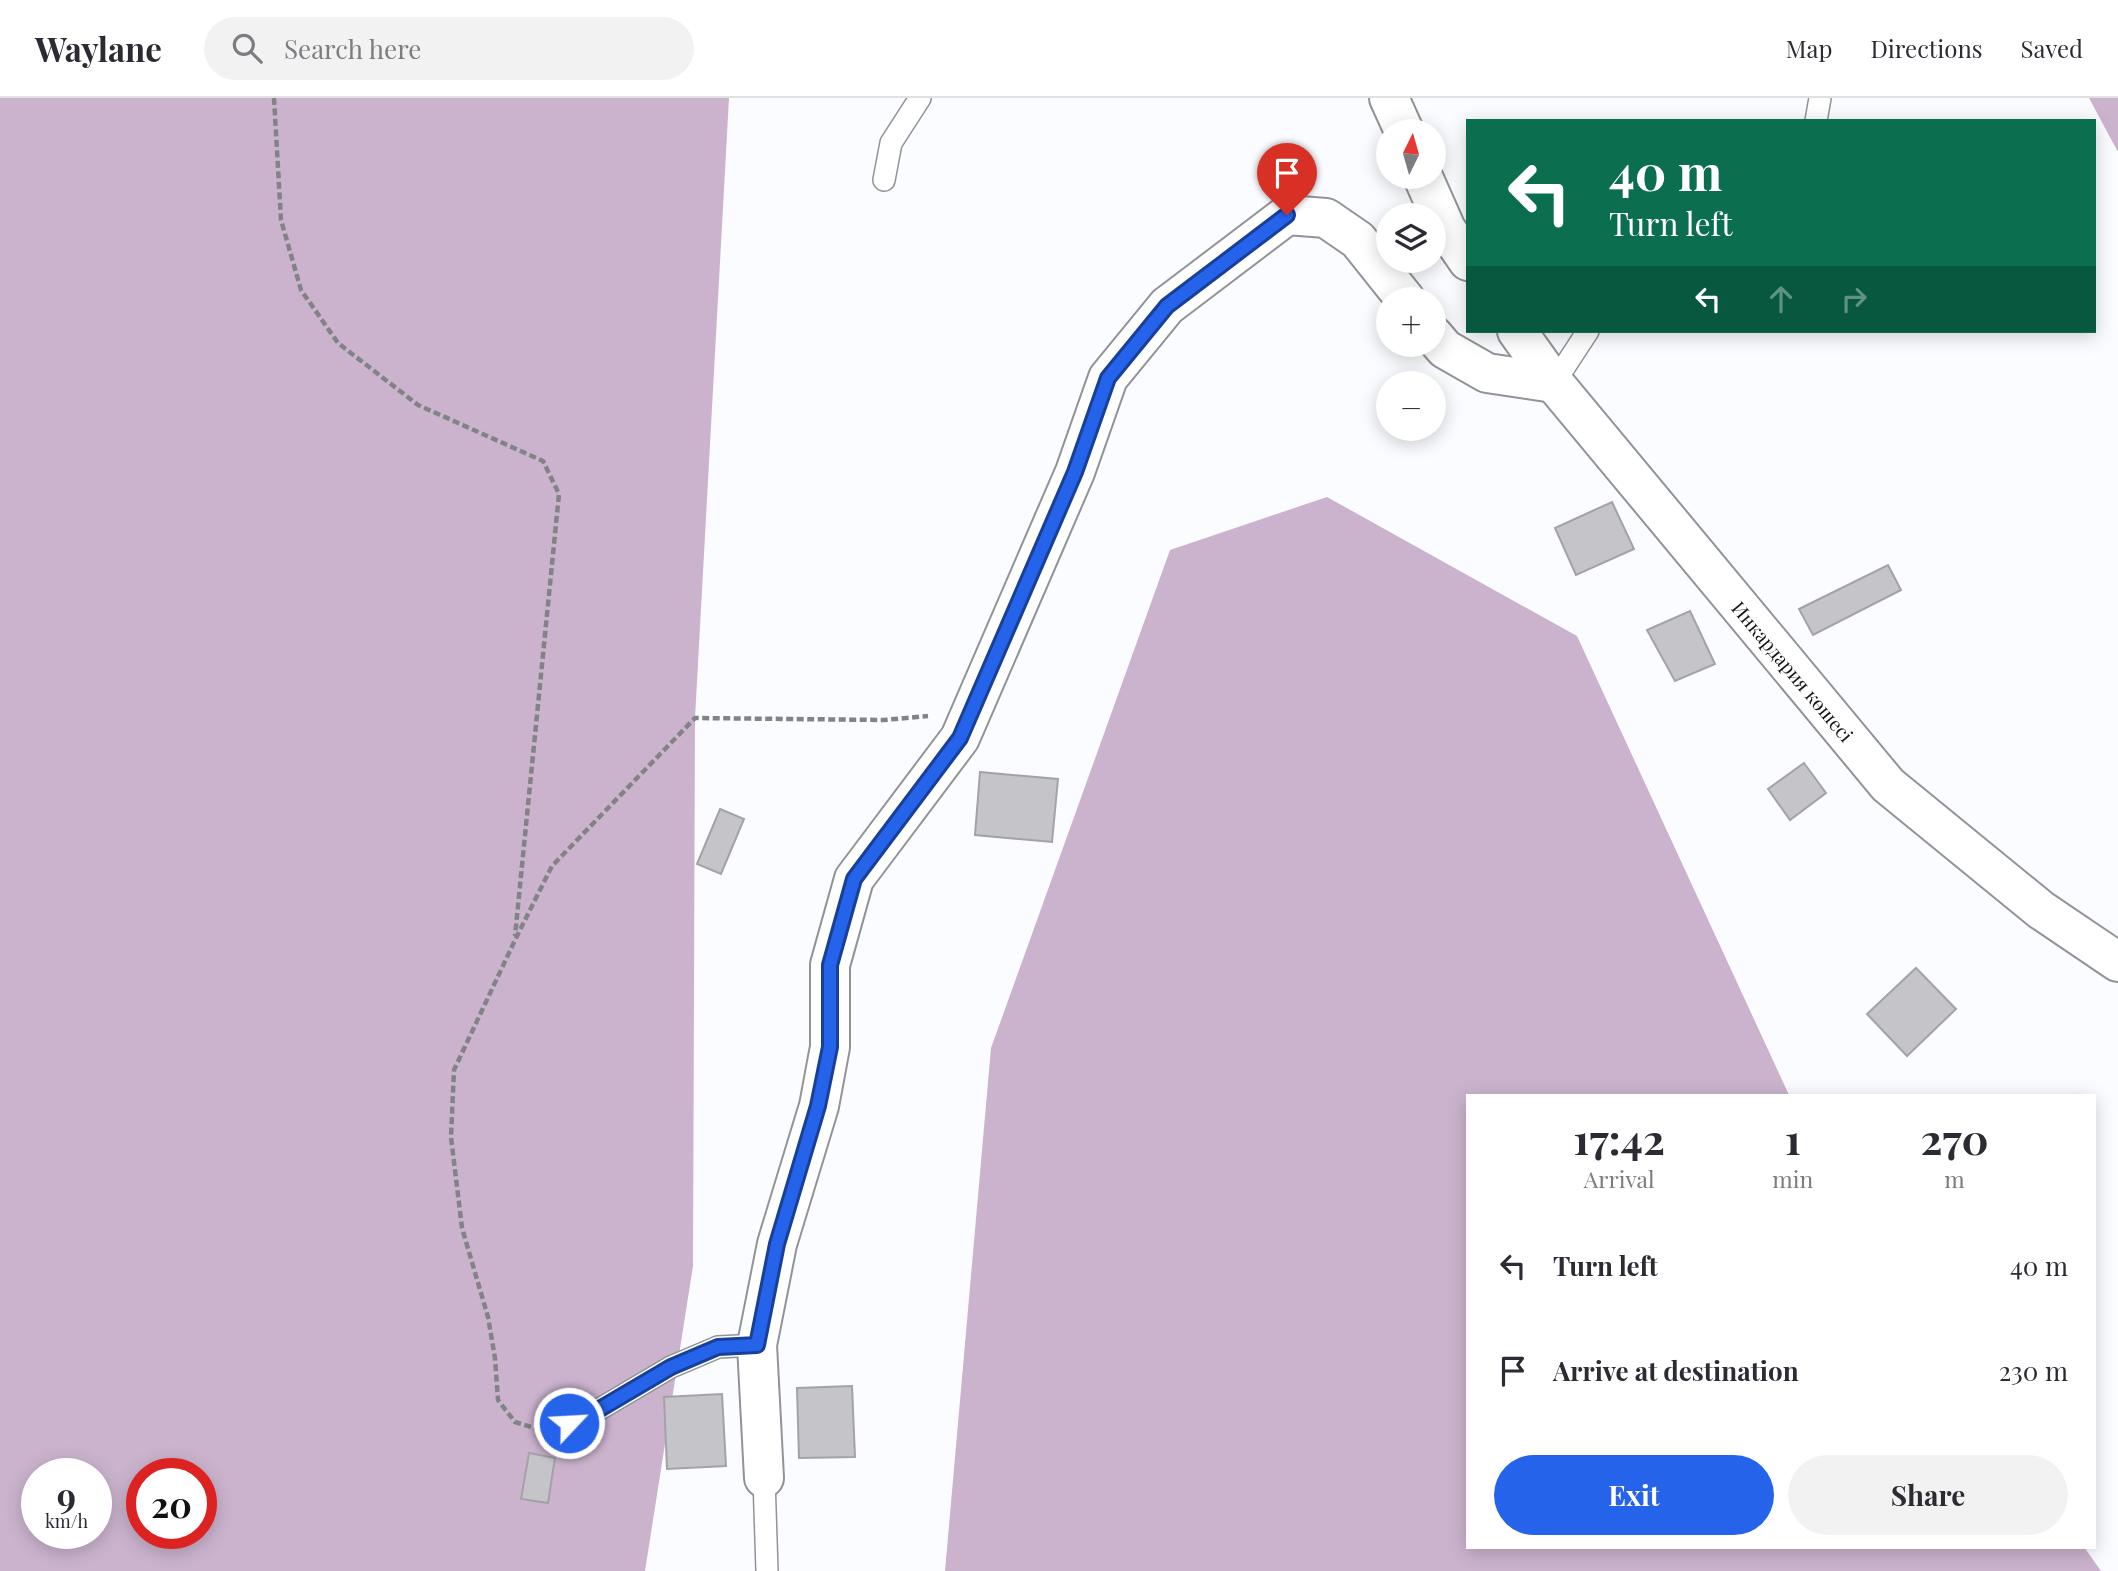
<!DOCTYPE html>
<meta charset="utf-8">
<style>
body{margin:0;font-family:"Playfair Display",serif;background:#f2f2f3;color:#2b2b33;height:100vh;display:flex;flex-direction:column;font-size:26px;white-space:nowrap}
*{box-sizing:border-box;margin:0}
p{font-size:23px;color:#7c7c81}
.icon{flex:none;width:38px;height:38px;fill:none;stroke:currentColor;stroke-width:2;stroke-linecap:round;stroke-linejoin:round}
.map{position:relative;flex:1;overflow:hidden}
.drawer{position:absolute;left:1466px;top:996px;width:630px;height:455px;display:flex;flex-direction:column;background:#fff;border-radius:0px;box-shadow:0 4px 18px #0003}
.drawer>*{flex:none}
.hud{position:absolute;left:1466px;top:21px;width:630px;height:214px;border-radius:0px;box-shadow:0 4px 18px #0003;background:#0b6e4f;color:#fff;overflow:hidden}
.needle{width:46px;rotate:5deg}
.controls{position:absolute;left:1376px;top:21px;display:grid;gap:14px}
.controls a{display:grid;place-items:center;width:70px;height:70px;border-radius:50%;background:#fff;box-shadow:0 4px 18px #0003;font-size:35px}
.speed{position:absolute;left:21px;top:1360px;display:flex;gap:14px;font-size:35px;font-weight:700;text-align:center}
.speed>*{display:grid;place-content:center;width:91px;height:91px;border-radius:50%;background:#fff;box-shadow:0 4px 18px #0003;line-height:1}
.speed small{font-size:18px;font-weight:400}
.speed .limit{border:10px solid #d22;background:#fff;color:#111}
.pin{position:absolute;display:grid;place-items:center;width:60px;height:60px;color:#fff;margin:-72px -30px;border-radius:50% 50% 50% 0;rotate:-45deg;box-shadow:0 0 7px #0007}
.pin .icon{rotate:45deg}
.me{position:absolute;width:77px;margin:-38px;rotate:65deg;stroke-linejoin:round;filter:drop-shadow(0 0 5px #0008)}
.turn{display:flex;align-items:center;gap:24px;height:147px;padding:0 28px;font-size:32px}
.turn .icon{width:91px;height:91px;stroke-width:2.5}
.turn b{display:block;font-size:49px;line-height:60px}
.lanes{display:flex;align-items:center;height:66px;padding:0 28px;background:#0003;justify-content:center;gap:35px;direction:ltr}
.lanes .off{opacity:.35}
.eta{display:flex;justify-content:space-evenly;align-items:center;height:119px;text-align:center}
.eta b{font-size:42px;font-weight:700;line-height:49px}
.primary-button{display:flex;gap:14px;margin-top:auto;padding:14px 28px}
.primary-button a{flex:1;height:80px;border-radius:42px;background:#2563eb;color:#fff;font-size:28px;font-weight:700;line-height:80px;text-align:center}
.primary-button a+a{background:#f2f2f3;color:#2b2b33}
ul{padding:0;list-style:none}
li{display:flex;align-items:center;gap:21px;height:105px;padding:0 28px}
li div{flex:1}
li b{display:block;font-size:26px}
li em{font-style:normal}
header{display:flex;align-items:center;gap:42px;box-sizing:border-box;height:98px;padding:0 35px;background:#fff;border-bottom:2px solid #e1e1e2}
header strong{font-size:33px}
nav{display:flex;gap:38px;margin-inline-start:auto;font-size:24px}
.search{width:490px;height:63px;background:#f2f2f3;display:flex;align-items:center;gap:18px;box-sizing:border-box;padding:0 24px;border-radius:38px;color:#7c7c81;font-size:26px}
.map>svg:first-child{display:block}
</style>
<header>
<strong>Waylane</strong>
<div class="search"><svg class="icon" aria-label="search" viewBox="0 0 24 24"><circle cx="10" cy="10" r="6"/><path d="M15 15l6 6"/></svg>Search here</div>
<nav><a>Map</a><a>Directions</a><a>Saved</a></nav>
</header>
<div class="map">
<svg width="2118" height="1473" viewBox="0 0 2118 1473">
<rect width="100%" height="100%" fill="#fafcff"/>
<g fill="#cbb3ce" fill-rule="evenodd">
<path d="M0,0H729L695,620L693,1168L645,1473H0ZM37,1376H96V1435H37ZM142,1376H201V1435H142Z"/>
<path d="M2089,0H2118V54Z"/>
<path d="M1327,399L1577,538L1789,997L1468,998V1449H2084L2101,1473H945L991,950L1170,452Z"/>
</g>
<g fill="#c5c4c9" stroke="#a3a2a7" stroke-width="2">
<path d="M1612,404L1634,451L1576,477L1555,430Z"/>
<path d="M1888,467L1901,492L1813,537L1799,511Z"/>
<path d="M1690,513L1715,566L1675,583L1647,532Z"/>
<path d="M1804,665L1826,695L1790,722L1768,691Z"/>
<path d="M980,674L1058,681L1052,744L975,737Z"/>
<path d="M720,711L744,721L721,776L697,766Z"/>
<path d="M1916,870L1956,911L1907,958L1867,916Z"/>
<path d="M852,1288L855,1359L799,1360L797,1290Z"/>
<path d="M722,1296L726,1368L667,1371L664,1299Z"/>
<path d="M529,1355L555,1360L548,1405L521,1401Z"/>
</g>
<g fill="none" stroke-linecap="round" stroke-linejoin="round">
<defs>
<g id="service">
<path d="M1816,23L1820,0"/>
<path d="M884,82L891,45L920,0"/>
<path d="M1554,285L1588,233"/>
<path d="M569,1326L593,1315L671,1269L718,1249L757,1247"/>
<path d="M764,1380L767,1473"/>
</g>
<g id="minor">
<path d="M1389,0L1404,33"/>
<path d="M1423,79L1446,131L1468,163"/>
<path d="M1517,233L1554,285L1888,687L2041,812L2118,864"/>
<path d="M1433,237L1445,251L1487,275L1554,285"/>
<path d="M764,1380L757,1247L777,1146L819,1008L830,949V867L854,781L960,640L1075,374L1108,280L1167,208L1287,117L1326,120L1358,142L1405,201"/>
</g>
</defs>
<use href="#service" stroke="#919398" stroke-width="24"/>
<use href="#minor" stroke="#919398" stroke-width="42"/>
<g stroke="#818385" stroke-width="4.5" stroke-dasharray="7 3.5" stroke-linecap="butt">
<path d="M274,0L281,122L301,192L338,245L418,307L543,363L559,396L515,838"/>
<path d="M541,1332L515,1324L498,1302L495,1260L488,1219L462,1130L451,1039L454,972L515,842L552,768L695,620L884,622L928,618"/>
</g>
<use href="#service" stroke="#fff" stroke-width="21"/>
<use href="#minor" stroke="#fff" stroke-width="38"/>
</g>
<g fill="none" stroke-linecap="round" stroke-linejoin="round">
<defs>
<path id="route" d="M569,1325L593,1315L671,1269L718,1249L757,1247L777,1146L818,1008L830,949V867L854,781L960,640L1075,374L1108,280L1167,208L1287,117"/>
</defs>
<use href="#route" stroke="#184099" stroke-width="18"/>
<use href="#route" stroke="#2563eb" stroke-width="12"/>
</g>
<g text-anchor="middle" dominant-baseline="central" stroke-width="5" stroke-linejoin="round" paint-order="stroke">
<g font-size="19" fill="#131415" stroke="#fff">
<text transform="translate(1793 573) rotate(50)">Инкардария көшесі</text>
</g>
</g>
</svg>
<div class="controls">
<a><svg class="needle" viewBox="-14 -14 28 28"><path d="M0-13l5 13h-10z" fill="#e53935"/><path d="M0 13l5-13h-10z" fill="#7c7c81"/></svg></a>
<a><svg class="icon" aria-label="layers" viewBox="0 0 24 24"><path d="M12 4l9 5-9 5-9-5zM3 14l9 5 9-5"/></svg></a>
<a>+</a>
<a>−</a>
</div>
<div class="speed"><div>9<small>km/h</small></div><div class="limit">20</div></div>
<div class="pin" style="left:1287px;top:117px;background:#d93025"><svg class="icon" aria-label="arrive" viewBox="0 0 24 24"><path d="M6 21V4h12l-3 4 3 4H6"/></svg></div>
<svg class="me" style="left:569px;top:1325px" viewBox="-20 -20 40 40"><circle r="17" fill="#2563eb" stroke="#fff" stroke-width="3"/><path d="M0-11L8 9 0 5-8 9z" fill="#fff"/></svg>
<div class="hud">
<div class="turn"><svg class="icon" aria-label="left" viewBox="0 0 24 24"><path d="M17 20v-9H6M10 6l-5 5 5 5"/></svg><div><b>40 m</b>Turn left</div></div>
<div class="lanes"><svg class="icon" aria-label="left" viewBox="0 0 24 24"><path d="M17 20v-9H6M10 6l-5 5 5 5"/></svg><svg class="icon off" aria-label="ahead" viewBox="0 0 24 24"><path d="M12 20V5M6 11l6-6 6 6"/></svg><svg class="icon off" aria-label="right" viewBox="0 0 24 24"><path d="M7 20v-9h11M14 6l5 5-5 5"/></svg></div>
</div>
<section class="drawer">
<div class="eta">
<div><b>17:42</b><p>Arrival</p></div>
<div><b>1</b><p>min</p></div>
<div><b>270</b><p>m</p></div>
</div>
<ul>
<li><svg class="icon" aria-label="left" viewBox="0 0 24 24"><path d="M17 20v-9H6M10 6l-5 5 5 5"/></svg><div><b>Turn left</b></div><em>40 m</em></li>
<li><svg class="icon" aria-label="arrive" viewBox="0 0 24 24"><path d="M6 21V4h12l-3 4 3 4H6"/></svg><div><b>Arrive at destination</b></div><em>230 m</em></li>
</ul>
<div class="primary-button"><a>Exit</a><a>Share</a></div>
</section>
</div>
